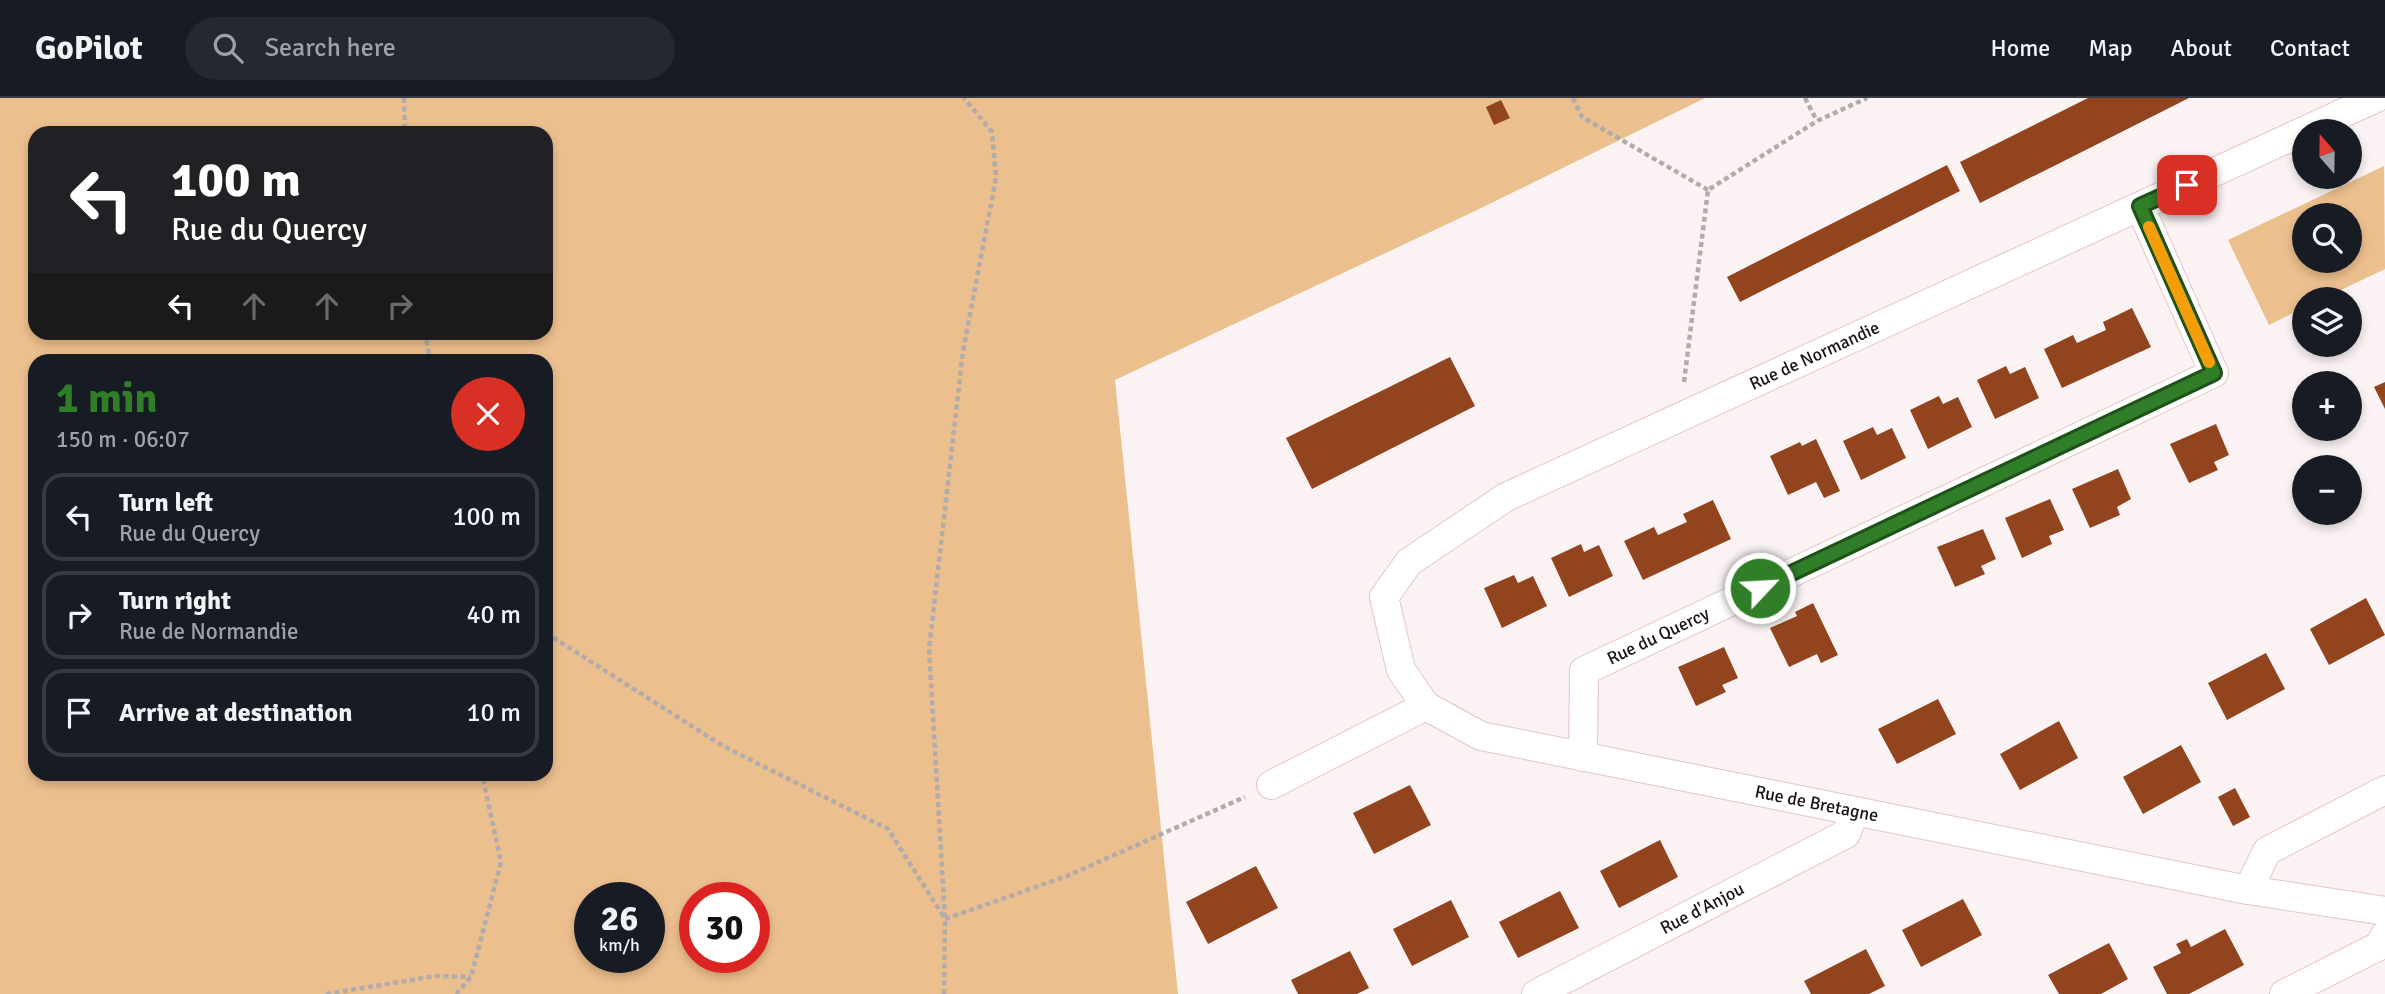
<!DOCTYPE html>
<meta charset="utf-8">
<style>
body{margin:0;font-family:Signika,sans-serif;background:#242831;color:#f1f3f6;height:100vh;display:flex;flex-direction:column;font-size:26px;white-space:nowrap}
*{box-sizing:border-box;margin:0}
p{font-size:23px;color:#9ea1a6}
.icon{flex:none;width:38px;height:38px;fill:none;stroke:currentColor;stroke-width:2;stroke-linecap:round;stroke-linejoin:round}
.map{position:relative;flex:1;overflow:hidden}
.drawer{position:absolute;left:28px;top:256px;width:525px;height:427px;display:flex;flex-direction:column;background:#171b24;border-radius:21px;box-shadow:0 4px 10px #0003}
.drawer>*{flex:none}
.top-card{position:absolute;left:28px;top:28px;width:525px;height:214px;border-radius:21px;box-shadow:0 4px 10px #0003;background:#202124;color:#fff;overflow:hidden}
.needle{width:46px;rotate:340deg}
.fabs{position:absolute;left:2292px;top:21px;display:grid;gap:14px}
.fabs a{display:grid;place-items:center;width:70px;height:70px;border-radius:50%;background:#171b24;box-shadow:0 4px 10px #0003;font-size:35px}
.speed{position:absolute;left:574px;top:784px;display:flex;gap:14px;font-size:35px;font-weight:700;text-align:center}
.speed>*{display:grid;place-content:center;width:91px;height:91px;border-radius:50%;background:#171b24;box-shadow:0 4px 10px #0003;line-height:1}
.speed small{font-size:18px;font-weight:400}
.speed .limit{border:10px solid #d22;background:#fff;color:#111}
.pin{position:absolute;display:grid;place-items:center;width:60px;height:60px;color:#fff;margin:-30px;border-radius:14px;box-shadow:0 4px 10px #0006}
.me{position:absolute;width:77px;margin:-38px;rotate:65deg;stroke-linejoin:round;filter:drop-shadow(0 0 5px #0008)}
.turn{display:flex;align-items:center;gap:24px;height:147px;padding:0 28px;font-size:32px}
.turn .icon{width:91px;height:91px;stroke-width:2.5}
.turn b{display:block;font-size:49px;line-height:60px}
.lanes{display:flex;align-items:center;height:66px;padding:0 28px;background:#0003;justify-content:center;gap:35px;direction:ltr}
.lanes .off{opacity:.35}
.round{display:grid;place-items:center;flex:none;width:74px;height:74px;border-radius:37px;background:#242831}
.headline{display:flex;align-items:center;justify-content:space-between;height:119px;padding:0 28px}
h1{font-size:42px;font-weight:700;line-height:52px;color:#307e28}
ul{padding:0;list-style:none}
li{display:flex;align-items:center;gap:21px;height:88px;margin:0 14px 10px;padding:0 14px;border:4px solid #363941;border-radius:21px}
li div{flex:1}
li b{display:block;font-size:26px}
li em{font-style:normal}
header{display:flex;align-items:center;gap:42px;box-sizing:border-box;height:98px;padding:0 35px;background:#171b24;border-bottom:2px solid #363941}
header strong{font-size:33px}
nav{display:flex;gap:38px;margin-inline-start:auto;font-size:24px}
.search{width:490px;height:63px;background:#242831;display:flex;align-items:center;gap:18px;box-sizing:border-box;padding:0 24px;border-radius:38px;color:#9ea1a6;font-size:26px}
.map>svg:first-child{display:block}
</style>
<header>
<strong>GoPilot</strong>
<div class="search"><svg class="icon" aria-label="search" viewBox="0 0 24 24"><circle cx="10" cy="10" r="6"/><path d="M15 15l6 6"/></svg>Search here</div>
<nav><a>Home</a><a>Map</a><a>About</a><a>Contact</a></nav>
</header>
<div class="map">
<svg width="2385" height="896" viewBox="0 0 2385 896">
<rect width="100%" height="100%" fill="#fbf3f3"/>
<g fill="#ecbf8e" fill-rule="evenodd">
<path d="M0,0H1705L1475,113L1115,282L1178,896H0ZM35,35H546V234H35ZM35,262H546V676H35ZM590,800H649V859H590ZM695,800H754V859H695Z"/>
<path d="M2384,68L2385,171L2322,201H2305V209L2269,227L2228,142ZM2305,117H2350V163H2305Z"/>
</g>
<g fill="#92441e">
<path d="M2088,0H2189L1980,105L1960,64Z"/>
<path d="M1501,2L1510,20L1494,27L1486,9Z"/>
<path d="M1947,67L1960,93L1740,204L1727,179Z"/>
<path d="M2132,210L2151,249L2062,290L2044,251L2073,237L2077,245L2106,232L2103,224Z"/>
<path d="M1450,259L1475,308L1312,391L1286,340Z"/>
<path d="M2006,268L2010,276L2025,269L2039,300L1995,321L1977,282Z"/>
<path d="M2385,284V311L2374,289Z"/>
<path d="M1939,298L1943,306L1958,299L1972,329L1928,351L1910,312Z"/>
<path d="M2216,326L2229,357L2214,364L2218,372L2189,385L2170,346Z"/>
<path d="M1873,329L1877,337L1892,330L1906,360L1861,382L1843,343Z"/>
<path d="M1816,341L1840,393L1824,400L1816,384L1788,397L1770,358L1800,344L1802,348Z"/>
<path d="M2118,371L2131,401L2117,409L2120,417L2090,430L2072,391Z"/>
<path d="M2050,401L2064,432L2049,438L2052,446L2022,460L2005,420Z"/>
<path d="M1713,402L1731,441L1643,482L1624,443L1654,429L1658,437L1687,424L1683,416Z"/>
<path d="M1983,431L1996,461L1981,468L1985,476L1955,489L1937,449Z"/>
<path d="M1581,446L1584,454L1599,447L1613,478L1569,499L1551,460Z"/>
<path d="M1514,477L1518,485L1533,478L1547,508L1502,530L1484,490Z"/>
<path d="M2366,500L2385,537L2329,567L2310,531Z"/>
<path d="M1813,505L1838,557L1821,565L1817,556L1789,569L1770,530L1797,518L1795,514Z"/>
<path d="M1724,549L1738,580L1722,587L1726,594L1696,608L1678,569Z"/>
<path d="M2266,555L2285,591L2227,622L2208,585Z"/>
<path d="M1938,601L1956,636L1897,666L1878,631Z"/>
<path d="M2059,623L2078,660L2020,692L2000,656Z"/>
<path d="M2181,647L2201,684L2143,716L2123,679Z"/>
<path d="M1410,687L1431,727L1374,756L1353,715Z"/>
<path d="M2235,690L2250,719L2233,728L2218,699Z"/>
<path d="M1660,742L1678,779L1619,810L1600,773Z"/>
<path d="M1256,768L1278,810L1208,846L1186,804Z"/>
<path d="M1560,793L1579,830L1518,860L1499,824Z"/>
<path d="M1963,801L1982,837L1921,869L1902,832Z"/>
<path d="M1451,802L1469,839L1412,868L1393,831Z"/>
<path d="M2225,831L2244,867L2189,896H2167L2153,869L2181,855L2176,846L2187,841L2191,849Z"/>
<path d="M2109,845L2128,881L2101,896H2059L2048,877Z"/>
<path d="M1866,851L1885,888L1869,896H1811L1804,883Z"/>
<path d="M1350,853L1369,890L1357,896H1298L1291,882Z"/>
</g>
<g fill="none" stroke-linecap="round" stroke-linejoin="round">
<defs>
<g id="minor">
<path id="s1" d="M1426,608L1401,572L1384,499L1409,464L1506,399L2376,0"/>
<path id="s2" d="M1583,659L1584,573L2214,275L2140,109"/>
<path id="s3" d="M1271,687L1426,608L1481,638L2248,792L2385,813"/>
<path d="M2248,792L2267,753L2385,692"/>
<path id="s4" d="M1536,896L1846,736L1855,713"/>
<path d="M2284,896L2379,848L2385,837"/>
</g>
</defs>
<use href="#minor" stroke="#e6c4c3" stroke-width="30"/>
<g stroke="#b3aaaa" stroke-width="4.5" stroke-dasharray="5 3.5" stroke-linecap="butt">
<path d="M404,0L405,35"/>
<path d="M1573,0L1582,19L1708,92"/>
<path d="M1805,0L1817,23"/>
<path d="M425,234L430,262"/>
<path d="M1684,284L1708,92L1817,23L1867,0"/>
<path d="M546,535L723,648L888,731L945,821L1067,778L1245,699"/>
<path d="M326,896L436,878L471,879"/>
<path d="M456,896L471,879L501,764L482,676"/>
<path d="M944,896L945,821L929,551L963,253L996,80L992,34L964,0"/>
</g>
<use href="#minor" stroke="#fff" stroke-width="28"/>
</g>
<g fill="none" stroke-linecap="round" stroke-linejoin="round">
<defs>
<path id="route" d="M1760,490L2214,275L2140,108L2187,87"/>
</defs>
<use href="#route" stroke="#1f521a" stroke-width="18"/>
<use href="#route" stroke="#307e28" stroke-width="12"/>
<path stroke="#f59e0b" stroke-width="12" d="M2149,129L2209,264"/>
</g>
<g text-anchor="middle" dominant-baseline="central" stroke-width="7" stroke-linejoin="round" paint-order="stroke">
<g font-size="18" fill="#1e1212" stroke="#fff">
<text stroke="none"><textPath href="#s1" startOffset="618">Rue de Normandie</textPath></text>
<text stroke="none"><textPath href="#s2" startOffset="168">Rue du Quercy</textPath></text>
<text stroke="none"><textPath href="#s3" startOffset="579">Rue de Bretagne</textPath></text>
<text stroke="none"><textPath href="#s4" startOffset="187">Rue d'Anjou</textPath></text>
</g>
</g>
</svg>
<div class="fabs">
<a><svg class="needle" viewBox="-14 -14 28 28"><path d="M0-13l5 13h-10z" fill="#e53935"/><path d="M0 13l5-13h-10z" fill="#9ea1a6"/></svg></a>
<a><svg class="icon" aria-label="search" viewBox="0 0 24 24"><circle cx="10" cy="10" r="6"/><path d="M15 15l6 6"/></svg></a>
<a><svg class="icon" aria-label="layers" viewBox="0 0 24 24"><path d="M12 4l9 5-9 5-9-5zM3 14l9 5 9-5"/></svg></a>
<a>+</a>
<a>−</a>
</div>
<div class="speed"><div>26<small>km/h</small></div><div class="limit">30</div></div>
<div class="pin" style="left:2187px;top:87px;background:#d93025"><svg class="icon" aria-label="arrive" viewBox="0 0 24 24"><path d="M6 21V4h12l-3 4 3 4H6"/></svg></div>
<svg class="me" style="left:1760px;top:490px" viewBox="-20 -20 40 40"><circle r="17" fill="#307e28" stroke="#fff" stroke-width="3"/><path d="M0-11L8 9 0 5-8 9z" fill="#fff"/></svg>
<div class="top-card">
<div class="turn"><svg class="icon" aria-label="left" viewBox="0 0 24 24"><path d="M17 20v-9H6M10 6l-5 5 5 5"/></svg><div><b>100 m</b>Rue du Quercy</div></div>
<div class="lanes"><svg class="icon" aria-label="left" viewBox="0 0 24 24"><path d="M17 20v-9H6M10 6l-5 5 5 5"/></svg><svg class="icon off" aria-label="ahead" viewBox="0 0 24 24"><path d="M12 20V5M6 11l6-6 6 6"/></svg><svg class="icon off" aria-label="ahead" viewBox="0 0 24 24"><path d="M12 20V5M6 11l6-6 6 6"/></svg><svg class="icon off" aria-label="right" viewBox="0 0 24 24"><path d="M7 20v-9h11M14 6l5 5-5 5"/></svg></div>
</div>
<section class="drawer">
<div class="headline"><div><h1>1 min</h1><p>150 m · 06:07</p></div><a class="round" style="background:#d93025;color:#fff"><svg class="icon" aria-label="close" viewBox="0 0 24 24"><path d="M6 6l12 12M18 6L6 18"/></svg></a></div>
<ul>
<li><svg class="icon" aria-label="left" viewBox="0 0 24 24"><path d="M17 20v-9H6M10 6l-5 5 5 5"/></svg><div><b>Turn left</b><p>Rue du Quercy</p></div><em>100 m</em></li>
<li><svg class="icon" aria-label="right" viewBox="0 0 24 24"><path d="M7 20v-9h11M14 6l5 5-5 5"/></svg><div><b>Turn right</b><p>Rue de Normandie</p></div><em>40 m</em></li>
<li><svg class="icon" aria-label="arrive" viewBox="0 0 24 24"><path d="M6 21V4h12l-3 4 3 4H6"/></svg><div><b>Arrive at destination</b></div><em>10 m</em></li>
</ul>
</section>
</div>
